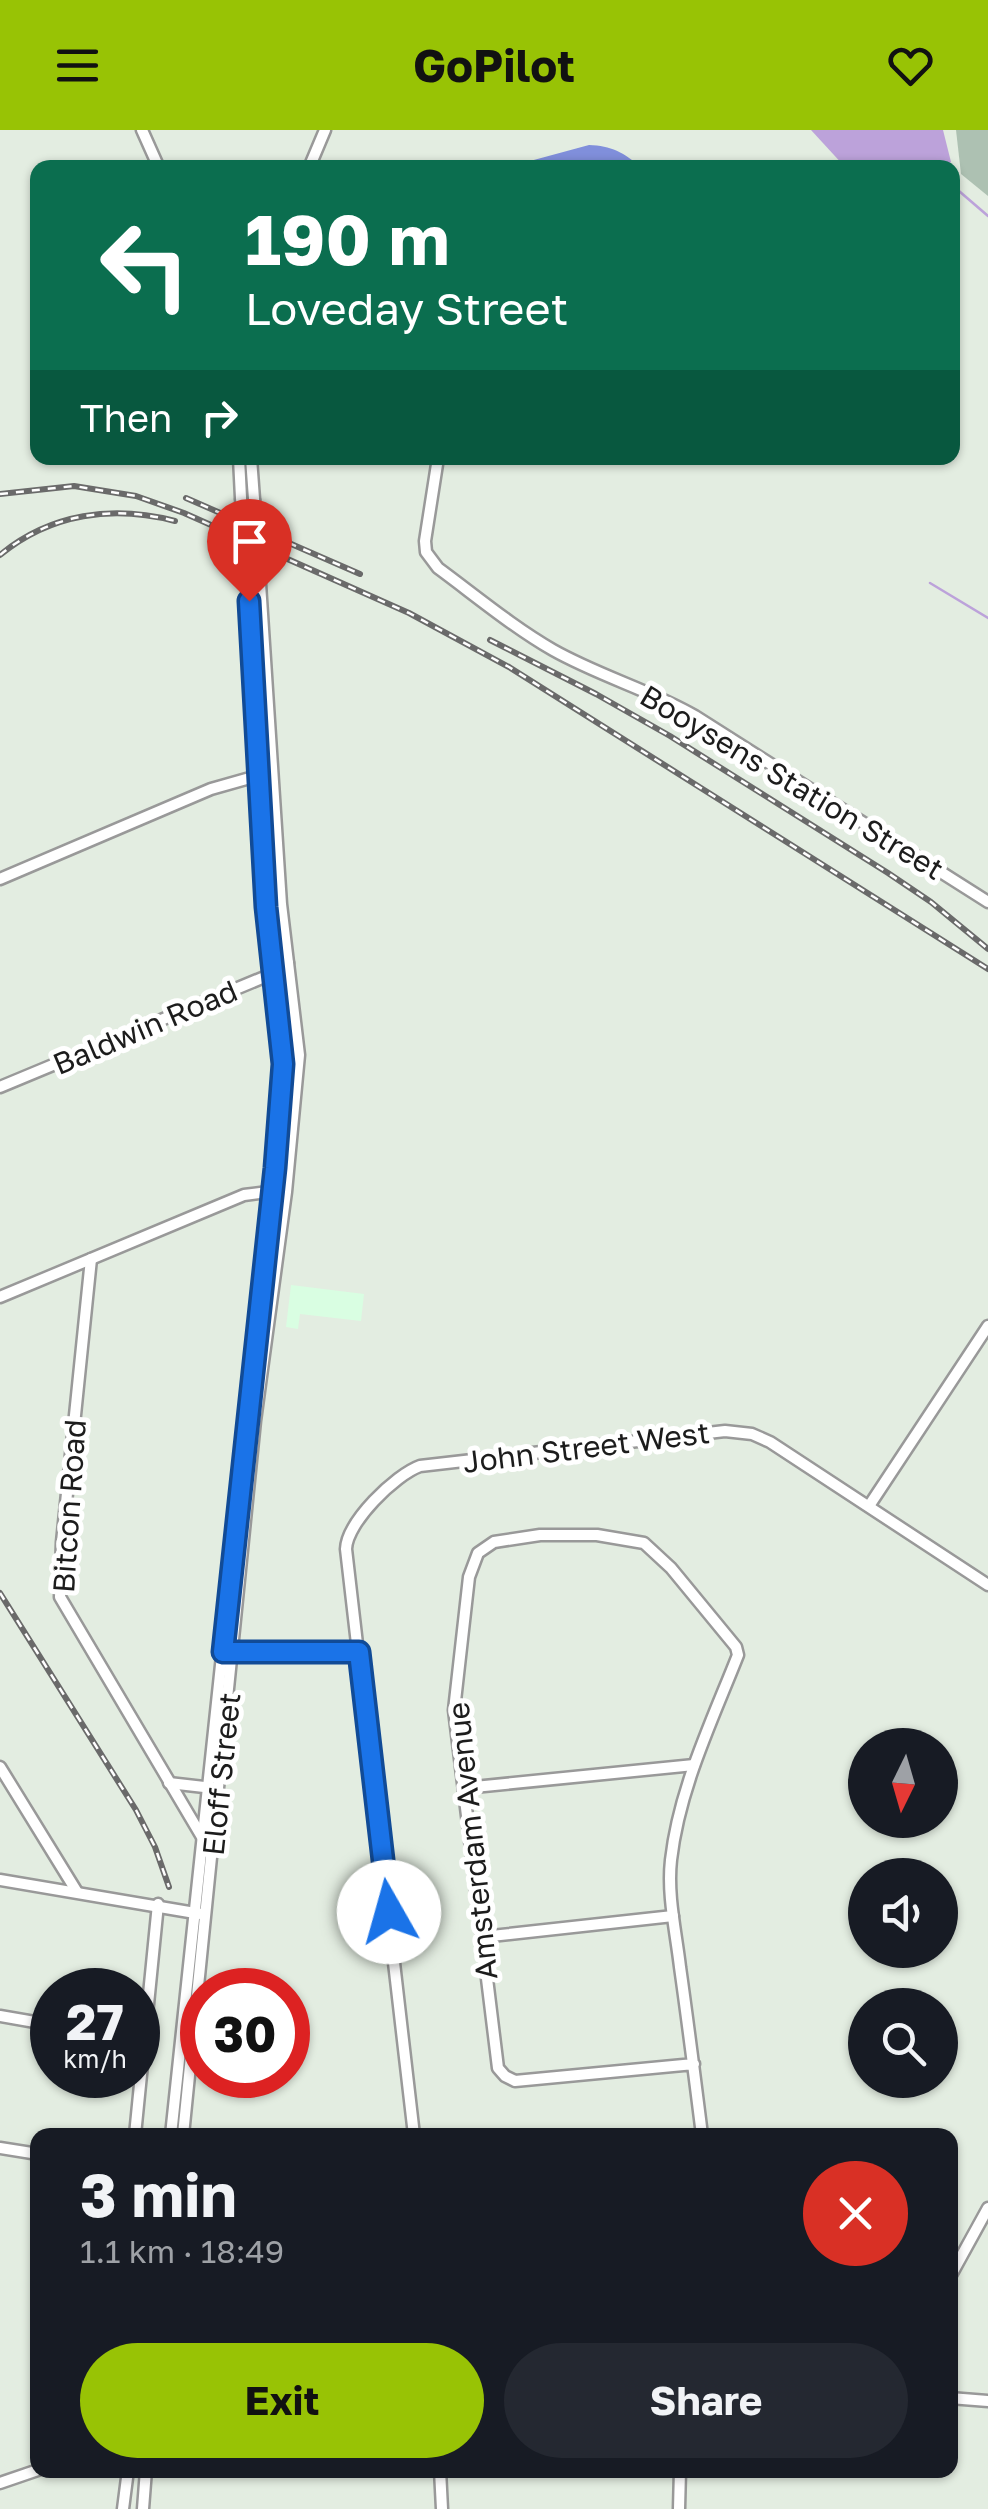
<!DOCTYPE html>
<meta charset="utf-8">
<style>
body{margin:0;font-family:"Golos Text",sans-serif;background:#242831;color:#f1f3f6;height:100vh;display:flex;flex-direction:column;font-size:38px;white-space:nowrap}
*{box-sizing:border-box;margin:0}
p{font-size:32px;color:#9ea1a6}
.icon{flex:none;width:55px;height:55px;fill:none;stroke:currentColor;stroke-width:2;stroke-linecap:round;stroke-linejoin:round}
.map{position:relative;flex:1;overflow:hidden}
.side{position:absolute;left:30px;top:1998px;width:928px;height:350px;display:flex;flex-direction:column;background:#171b24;border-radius:20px;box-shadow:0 2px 8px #0004}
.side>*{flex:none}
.guide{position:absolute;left:30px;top:30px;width:930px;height:305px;border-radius:20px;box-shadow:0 2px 8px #0004;background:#0b6e4f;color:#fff;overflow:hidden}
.needle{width:65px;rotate:185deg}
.tools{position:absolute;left:848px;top:1598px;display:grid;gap:20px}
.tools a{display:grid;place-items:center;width:110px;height:110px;border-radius:50%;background:#171b24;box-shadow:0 2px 8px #0004;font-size:50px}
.speed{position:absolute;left:30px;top:1838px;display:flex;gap:20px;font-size:50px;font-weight:700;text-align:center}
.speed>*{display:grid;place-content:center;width:130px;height:130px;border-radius:50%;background:#171b24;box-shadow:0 2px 8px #0004;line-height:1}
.speed small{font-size:25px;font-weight:400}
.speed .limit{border:15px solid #d22;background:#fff;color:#111}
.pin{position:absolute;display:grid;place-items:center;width:85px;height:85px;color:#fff;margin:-102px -42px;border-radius:50% 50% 50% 0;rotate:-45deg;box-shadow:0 0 10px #0007}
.pin .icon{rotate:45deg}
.me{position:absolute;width:110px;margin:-55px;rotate:353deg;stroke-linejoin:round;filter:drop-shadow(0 0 8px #0008)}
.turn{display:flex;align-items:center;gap:35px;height:210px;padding:0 50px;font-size:45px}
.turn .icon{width:130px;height:130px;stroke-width:2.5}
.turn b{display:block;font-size:70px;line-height:85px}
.then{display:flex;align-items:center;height:95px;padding:0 50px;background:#0003;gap:20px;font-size:38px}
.round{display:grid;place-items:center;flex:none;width:105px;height:105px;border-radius:52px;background:#242831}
.head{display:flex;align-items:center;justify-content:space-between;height:170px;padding:0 50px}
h1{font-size:60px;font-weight:700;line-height:75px}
.primary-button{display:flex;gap:20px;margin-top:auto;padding:20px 50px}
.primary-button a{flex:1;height:115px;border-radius:60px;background:#98c305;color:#111;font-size:40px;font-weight:700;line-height:115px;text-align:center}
.primary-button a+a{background:#242831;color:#f1f3f6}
header{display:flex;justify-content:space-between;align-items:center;height:130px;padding:0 50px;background:#98c305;color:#111;font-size:45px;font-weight:700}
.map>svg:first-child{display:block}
</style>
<header><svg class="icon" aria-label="menu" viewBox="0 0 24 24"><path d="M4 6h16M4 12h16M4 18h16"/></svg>GoPilot<svg class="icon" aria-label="heart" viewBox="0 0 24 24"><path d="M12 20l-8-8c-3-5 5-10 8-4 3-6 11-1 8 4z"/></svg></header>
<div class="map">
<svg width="988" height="2379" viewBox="0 0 988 2379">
<rect width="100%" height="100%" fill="#e3ede1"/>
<path fill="#d9fee2" d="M291,1155L364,1164L361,1191L300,1184L298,1199L286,1197Z"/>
<path fill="#adc1b2" d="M956,0H988V66L961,44Z"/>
<path fill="#808fdb" d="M589,15C611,16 624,22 640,37H508Z"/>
<path fill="#bca2da" d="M811,0H943L951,32L946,37H845Z"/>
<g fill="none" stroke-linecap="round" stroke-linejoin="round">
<g stroke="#bca2da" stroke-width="2.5">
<path d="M952,55L988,86"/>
<path d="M930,453L988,488"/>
</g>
<defs>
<g id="minor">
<path d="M142,0L159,38"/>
<path d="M309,38L325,0"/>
<path d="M239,328L241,368"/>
<path d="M251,328L254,369"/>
<path d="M438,328L425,411L426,422L438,438C476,466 513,497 553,520C599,546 650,560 695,586L988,772"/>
<path d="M0,749L211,659L264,644"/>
<path d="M0,957L274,843L288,833"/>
<path d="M91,1129L62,1412L60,1467L202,1707"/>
<path d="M0,1167L244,1065L275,1061"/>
<path d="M869,1376L988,1196"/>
<path d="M230,1523L359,1522"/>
<path d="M0,1637L77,1762"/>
<path d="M169,1653L213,1658"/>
<path d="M464,1658L694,1635"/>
<path d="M0,1750L201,1784"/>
<path d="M482,1807L673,1786"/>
<path d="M0,1886L52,1895"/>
<path d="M694,1934L515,1951L505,1946L498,1938L454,1580L469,1447L478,1423L494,1412L540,1405H597L644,1413L671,1438L736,1517L738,1525C712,1591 679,1659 671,1730C667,1765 676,1802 680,1837C688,1893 695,1949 702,2005"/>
<path d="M135,2005L158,1774"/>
<path d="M171,2005L281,971L283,911L266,777L246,439"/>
<path d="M183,2005L255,1291L286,1062L299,925L281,774L259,438"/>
<path d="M414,2005L346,1419C347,1392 395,1345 420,1336L725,1301L752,1304L770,1312L988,1455"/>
<path d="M0,2018L38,2024"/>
<path d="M950,2147L988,2078"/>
<path d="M950,2268L988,2271"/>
<path d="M440,2340L442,2379"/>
<path d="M0,2353L38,2340"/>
<path d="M123,2379L128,2340"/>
<path d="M143,2379L146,2340"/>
<path d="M679,2379L680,2340"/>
</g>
</defs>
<use href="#minor" stroke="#999" stroke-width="15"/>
<use href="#minor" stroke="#fff" stroke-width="10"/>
<defs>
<g id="rail">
<path d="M0,364L74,356L136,366L184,383L409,483L509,537L988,839"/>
<path d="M186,368L360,444"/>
<path d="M0,425C51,383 113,375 175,391"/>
<path d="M490,510L596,564L670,606L888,743L931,772L988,819"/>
<path d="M0,1463L136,1680L155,1717L169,1757"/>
</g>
</defs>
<use href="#rail" stroke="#6a6a6a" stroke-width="6"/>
<use href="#rail" stroke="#fff" stroke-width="2.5" stroke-dasharray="8" stroke-linecap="butt"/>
<defs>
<g id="minor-bridge">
<path d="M241,368L246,439"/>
<path d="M254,369L259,438"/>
</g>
</defs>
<use href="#minor-bridge" stroke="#999" stroke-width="15" stroke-linecap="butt"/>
<use href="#minor-bridge" stroke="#fff" stroke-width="10"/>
</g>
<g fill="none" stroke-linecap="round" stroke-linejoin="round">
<defs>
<path id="route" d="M249,471L266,777L283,934L275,1038L223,1522H359L389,1782"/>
</defs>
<use href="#route" stroke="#114b97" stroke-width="25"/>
<use href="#route" stroke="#1a73e8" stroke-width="18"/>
</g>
<g text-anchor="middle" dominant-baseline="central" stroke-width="10" stroke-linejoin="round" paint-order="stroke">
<g font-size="30" fill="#1c1c1c" stroke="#fff">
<text transform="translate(792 652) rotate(31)">Booysens Station Street</text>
<text transform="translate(145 897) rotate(-23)">Baldwin Road</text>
<text transform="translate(586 1317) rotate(-7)">John Street West</text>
<text transform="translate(69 1376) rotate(-86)">Bitcon Road</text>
<text transform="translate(221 1644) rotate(-84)">Eloff Street</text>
<text transform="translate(472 1711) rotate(-96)">Amsterdam Avenue</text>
</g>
</g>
</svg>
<div class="tools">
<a><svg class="needle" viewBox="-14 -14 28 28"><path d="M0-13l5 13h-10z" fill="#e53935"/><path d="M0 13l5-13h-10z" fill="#9ea1a6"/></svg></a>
<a><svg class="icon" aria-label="sound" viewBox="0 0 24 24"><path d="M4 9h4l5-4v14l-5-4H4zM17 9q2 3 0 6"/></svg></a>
<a><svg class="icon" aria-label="search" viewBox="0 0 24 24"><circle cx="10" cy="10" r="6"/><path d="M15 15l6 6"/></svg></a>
</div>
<div class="speed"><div>27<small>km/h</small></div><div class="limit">30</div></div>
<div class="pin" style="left:249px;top:471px;background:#d93025"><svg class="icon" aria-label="arrive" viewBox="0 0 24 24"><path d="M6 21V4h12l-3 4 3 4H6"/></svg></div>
<svg class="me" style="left:389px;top:1782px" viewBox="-20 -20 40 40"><circle r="19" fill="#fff"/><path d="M0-13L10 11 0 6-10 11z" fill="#1a73e8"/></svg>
<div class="guide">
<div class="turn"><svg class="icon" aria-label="left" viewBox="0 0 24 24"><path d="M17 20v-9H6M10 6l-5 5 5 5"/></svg><div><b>190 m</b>Loveday Street</div></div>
<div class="then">Then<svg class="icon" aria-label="right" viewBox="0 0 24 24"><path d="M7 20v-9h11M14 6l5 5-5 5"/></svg></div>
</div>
<section class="side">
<div class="head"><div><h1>3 min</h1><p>1.1 km · 18:49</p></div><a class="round" style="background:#d93025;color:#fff"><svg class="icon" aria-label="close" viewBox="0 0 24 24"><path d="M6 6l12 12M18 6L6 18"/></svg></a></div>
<div class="primary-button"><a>Exit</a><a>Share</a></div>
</section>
</div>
